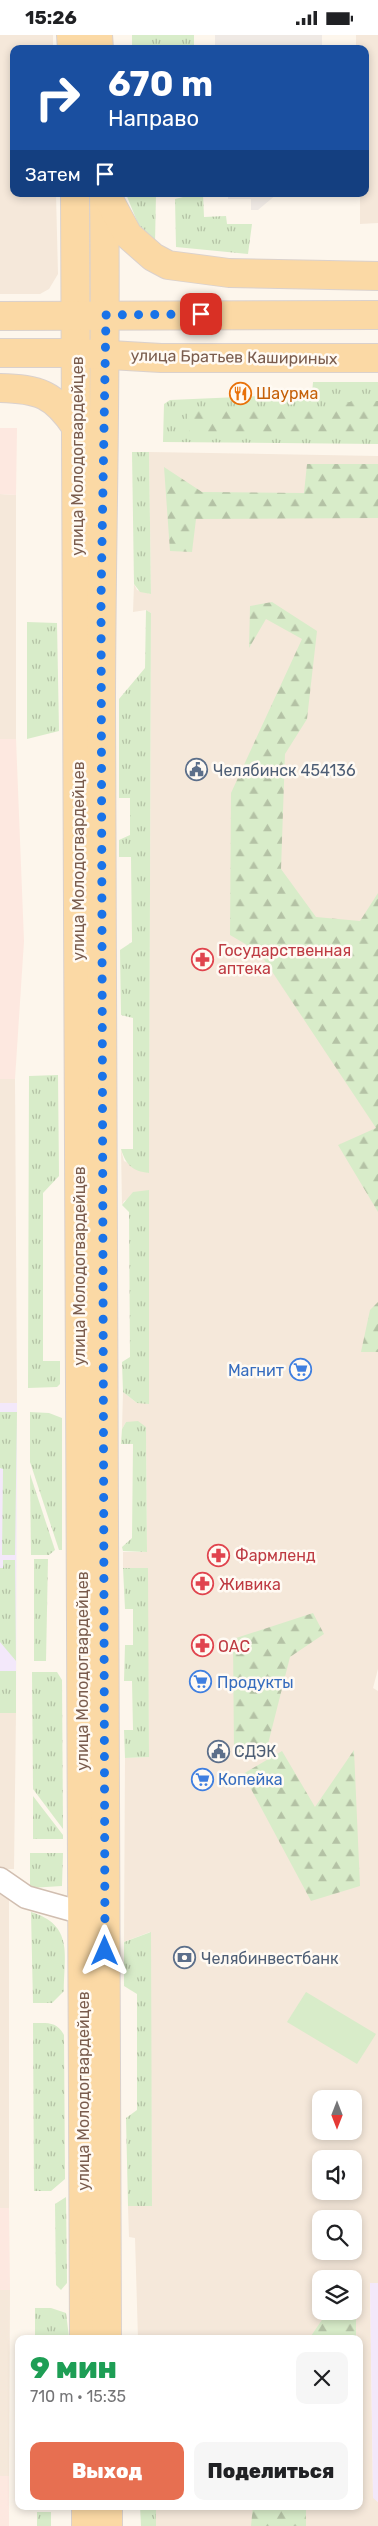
<!DOCTYPE html>
<html lang="ru">
<meta charset="utf-8">
<style>
body{margin:0;font-family:Rubik,sans-serif;background:#f6f6f6;color:#202124;height:100vh;display:flex;flex-direction:column;font-size:19px;white-space:nowrap}
*{box-sizing:border-box;margin:0}
p{font-size:16px;color:#757577}
.icon{flex:none;width:28px;height:28px;fill:none;stroke:currentColor;stroke-width:2;stroke-linecap:round;stroke-linejoin:round}
.map{position:relative;flex:1;overflow:hidden}
.drawer{position:absolute;left:15px;top:2300px;width:348px;height:175px;display:flex;flex-direction:column;background:#fff;border-radius:10px;box-shadow:0 2px 8px #0003}
.drawer>*{flex:none}
.top-card{position:absolute;left:10px;top:10px;width:359px;height:152px;border-radius:10px;box-shadow:0 2px 8px #0003;background:#1a4fa0;color:#fff;overflow:hidden}
.needle{width:32px;rotate:180deg}
.controls{position:absolute;left:312px;top:2055px;display:grid;gap:10px}
.controls a{display:grid;place-items:center;width:50px;height:50px;border-radius:10px;background:#fff;box-shadow:0 2px 8px #0003;font-size:25px}
.pin{position:absolute;display:grid;place-items:center;width:42px;height:42px;color:#fff;margin:-21px;border-radius:10px;box-shadow:0 2px 8px #0006}
.me{position:absolute;width:55px;margin:-28px;rotate:0deg;stroke-linejoin:round;filter:drop-shadow(0 0 4px #0008)}
.turn{display:flex;align-items:center;gap:18px;height:105px;padding:0 15px;font-size:22px}
.turn .icon{width:65px;height:65px;stroke-width:2.5}
.turn b{display:block;font-size:35px;line-height:42px}
.then{display:flex;align-items:center;height:48px;padding:0 15px;background:#0003;gap:10px;font-size:19px}
.round{display:grid;place-items:center;flex:none;width:52px;height:52px;border-radius:10px;background:#f6f6f6}
.summary{display:flex;align-items:center;justify-content:space-between;height:85px;padding:0 15px}
h1{font-size:30px;font-weight:800;line-height:38px;color:#1e9e55}
.button{display:flex;gap:10px;margin-top:auto;padding:10px 15px}
.button a{flex:1;height:58px;border-radius:10px;background:#e76f51;color:#fff;font-size:20px;font-weight:800;line-height:58px;text-align:center}
.button a+a{background:#f6f6f6;color:#202124}
.status{display:flex;justify-content:space-between;align-items:center;height:35px;padding:0 25px;background:#fff;direction:ltr}
.status svg{height:14px;fill:currentColor}
.map>svg:first-child{display:block}
</style>
<div class="status"><b>15:26</b><svg viewBox="0 0 49 12"><path d="M0 12V9h3v3zM5 12V6h3v6zM10 12V3h3v9zM15 12V0h3v12zM26 1h20v11H26zM47 4h2v5h-2z"/></svg></div>
<div class="map">
<svg width="378" height="2491" viewBox="0 0 378 2491">
<defs>
<pattern id="grass-tufts" width="24" height="20" patternUnits="userSpaceOnUse" patternTransform="scale(1.25)"><rect width="24" height="20" fill="#d8ecc9"/><path d="M3 7l-1-3M5 7V3M7 7l1-3M15 17l-1-3M17 17v-4M19 17l1-3" fill="none" stroke="#b4c2a5"/></pattern>
<pattern id="forest-firs" width="22" height="20" patternUnits="userSpaceOnUse" patternTransform="scale(1.25)"><rect width="22" height="20" fill="#d8ecc9"/><path d="M5 1l3.5 6h-7zM16 11l3.5 6h-7z" fill="#b4c2a5"/></pattern>
</defs>
<rect width="100%" height="100%" fill="#fdf6ec"/>
<g fill="#f5e8da" fill-rule="evenodd">
<path d="M0,0H53V14H14V159H56L58,239L49,254L40,259H0Z"/>
<path d="M356,0H378V188L360,189V159H365V14H356Z"/>
<path d="M149,417L378,421V1634L373,1653L378,1656V2248H370L373,2462L378,2467V2491H156V2471H359V2304H138L135,2203L129,2202L128,2171H152L150,1897L124,1907L125,1723L149,1722L147,1533H123V1517H147L146,1392L126,1387L122,1394L123,1357L137,1368H149V1155L124,1166L122,1170L121,1114L124,1126L149,1138L151,578L146,575L133,577L134,549L137,555L151,559ZM321,2064H354V2096H321ZM321,2124H354V2156H321ZM321,2184H354V2216H321ZM321,2244H354V2276H321Z"/>
<path d="M0,459L16,460V704H0Z"/>
<path d="M0,1044H15L17,1368H0Z"/>
<path d="M0,1678H16L14,1834H0Z"/>
<rect x="0" y="1858" width="9" height="315"/>
<path d="M0,2255H10L9,2441H0Z"/>
</g>
<g fill="#fde8e0">
<path d="M0,393H17L16,460L0,459Z"/>
<path d="M0,704H16L24,906L15,1044H0Z"/>
<path d="M0,2173H9L10,2255H0Z"/>
<rect x="0" y="2441" width="9" height="50"/>
</g>
<g fill="#efe9e4">
<rect x="215" y="0" width="107" height="14"/>
<path d="M228,159H277L258,175H251V164H228Z"/>
</g>
<g fill="#f3e8fa">
<path d="M0,1368H17L16,1678H0Z"/>
<path d="M370,2248H378V2467L373,2463Z"/>
</g>
<g fill="url(#grass-tufts)">
<rect x="132" y="0" width="62" height="14"/>
<path d="M126,159H156L155,208L141,196Z"/>
<path d="M195,159H203L204,182L226,181L227,189H252L248,219L176,212L175,164Z"/>
<path d="M313,347H378V409L163,407L164,369L170,365L312,359Z"/>
<path d="M132,417H149L151,559L140,557L134,549Z"/>
<path d="M146,575L151,578L149,1138C132,1136 126,1130 121,1114H133V983L121,980L120,915L132,907L131,822H119V805L130,800V763H119V664L145,633Z"/>
<path d="M27,587L57,588L59,696L27,704Z"/>
<path d="M58,1040L59,1141L43,1158V1326H60V1349L57,1352L28,1353L29,1041Z"/>
<path d="M149,1155V1369L137,1368L123,1357L122,1327L130,1322L129,1177L122,1170L133,1157Z"/>
<path d="M0,1377H17L15,1520H2L3,1434L0,1433Z"/>
<path d="M30,1377L49,1378L62,1383V1515H59L30,1427Z"/>
<path d="M138,1386L146,1392L147,1517L123,1516L122,1512L132,1503L133,1409H121L122,1394L126,1387Z"/>
<path d="M30,1439L55,1515L49,1520H31Z"/>
<path d="M34,1524H48L46,1626H34Z"/>
<path d="M3,1525H15L16,1626L0,1607V1533H3Z"/>
<path d="M123,1533H148L149,1722L125,1723L124,1695H133L132,1646H124L125,1610H133V1574H125Z"/>
<rect x="0" y="1636" width="16" height="42"/>
<path d="M32,1637H57L62,1645L63,1794L33,1754Z"/>
<path d="M33,1761L63,1800V1804H33Z"/>
<path d="M30,1818H63L62,1851L30,1853Z"/>
<path d="M31,1877C74,1890 64,1920 64,1956L52,1968H33Z"/>
<path d="M151,1897L152,2171H128L126,2083L137,2075V1959L124,1951V1907Z"/>
<path d="M33,1988C47,1988 57,1986 64,2000L65,2144L51,2156H34Z"/>
<path d="M66,2162L67,2248L61,2255L56,2250L55,2169Z"/>
<path d="M35,2273H51L66,2278L69,2302L64,2304H35Z"/>
<path d="M140,2471H156V2491H141Z"/>
<rect x="37" y="2477" width="14" height="14"/>
</g>
<g fill="url(#forest-firs)">
<path d="M354,366H378V400H190L187,374L315,375Z"/>
<path d="M307,429H378V483L196,484L192,517L170,516L164,432L202,457L304,458Z"/>
<path d="M272,567L317,596L307,684L285,719L281,834L316,882L360,886L378,858V1177L338,1110L376,1093L259,917L230,900L231,758L302,604L266,584L249,613L250,571Z"/>
<path d="M378,1267V1317H361L370,1275Z"/>
<path d="M313,1578L324,1599L290,1622L268,1709L234,1719L233,1604Z"/>
<path d="M354,1715L360,1851L311,1866L243,1739L282,1716L315,1772Z"/>
<path d="M354,2274L356,2275V2304H309L328,2276H354Z"/>
<path d="M253,2471H306V2491H251Z"/>
</g>
<path fill="#d8ecc9" d="M306,1957L376,1999L357,2029L287,1987Z"/>
<g fill="none" stroke-linecap="round" stroke-linejoin="round">
<defs>
<path id="minor" d="M0,1844L26,1862L83,1878H98"/>
<g id="major">
<path d="M71,0L72,14"/>
<path d="M98,0L99,14"/>
<path d="M75,159L84,2304"/>
<path d="M104,159C107,331 101,504 101,676C103,1219 105,1761 107,2304"/>
<path d="M107,161L128,200L153,222L168,230L229,238L378,241"/>
<path d="M0,281L378,280"/>
<path d="M0,318H76L161,323H378"/>
<path d="M0,353C39,354 54,359 76,392"/>
<path d="M86,2471V2491"/>
<path d="M108,2471V2491"/>
</g>
</defs>
<use href="#minor" stroke="#d1beb0" stroke-width="25"/>
<use href="#major" stroke="#dad1cd" stroke-width="30"/>
<use href="#minor" stroke="#fff" stroke-width="22"/>
<use href="#major" stroke="#fbd9a5" stroke-width="28"/>
</g>
<g fill="none" stroke-linecap="round" stroke-linejoin="round">
<path stroke="#1a73e8" stroke-width="9" stroke-dasharray="0 16.2" d="M105,1916L101,565L106,280L201,279"/>
</g>
<defs>
<symbol id="restaurant-ring" viewBox="-11 -11 22 22"><circle r="9.5" fill="#fffaf3" stroke="#e8710a" stroke-width="1.5"/><path d="M-5-6h1v4h1v-4h1v4h1v-4h1v5L-1.5 .5V6h-2V.5L-5-1ZM5-6V6H3V1.5H1.5Q1.5-4 5-6Z" fill="#e8710a"/></symbol>
<symbol id="civic-ring" viewBox="-11 -11 22 22"><circle r="9.5" fill="#fffaf3" stroke="#5c6f8a" stroke-width="1.5"/><path d="M-.6-6.5H3V-4.5H.6V-3L4-1V1h2V6H-6V1h2V-1L-.6-3ZM-1.2 2.5V6h2.4V2.5Z" fill="#5c6f8a"/></symbol>
<symbol id="pharmacy-ring" viewBox="-11 -11 22 22"><circle r="9.5" fill="#fffaf3" stroke="#e0444e" stroke-width="1.5"/><path d="M-2-6h4v4h4v4h-4v4h-4v-4h-4v-4h4Z" fill="#e0444e"/></symbol>
<symbol id="supermarket-ring" viewBox="-11 -11 22 22"><circle r="9.5" fill="#fffaf3" stroke="#3f7fe0" stroke-width="1.5"/><path d="M-6-5.5h2.5l.6 2H6L4.5 2H-2.5L-4.4-4H-6ZM-1.5 3.2a1.3 1.3 0 1 0 .1 0ZM3 3.2a1.3 1.3 0 1 0 .1 0Z" fill="#3f7fe0"/></symbol>
<symbol id="bank-ring" viewBox="-11 -11 22 22"><circle r="9.5" fill="#fffaf3" stroke="#5c6f8a" stroke-width="1.5"/><path d="M-6-4H6V4H-6ZM0-2.3a2.3 2.3 0 1 0 0 4.6a2.3 2.3 0 1 0 0-4.6Z" fill="#5c6f8a"/></symbol>
</defs>
<g fill-rule="evenodd">
<use href="#restaurant-ring" x="228" y="346" width="25" height="25"/>
<use href="#civic-ring" x="184" y="722" width="25" height="25"/>
<use href="#pharmacy-ring" x="190" y="912" width="25" height="25"/>
<use href="#supermarket-ring" x="288" y="1322" width="25" height="25"/>
<use href="#pharmacy-ring" x="206" y="1508" width="25" height="25"/>
<use href="#pharmacy-ring" x="190" y="1536" width="25" height="25"/>
<use href="#pharmacy-ring" x="190" y="1598" width="25" height="25"/>
<use href="#supermarket-ring" x="188" y="1634" width="25" height="25"/>
<use href="#civic-ring" x="206" y="1704" width="25" height="25"/>
<use href="#supermarket-ring" x="190" y="1732" width="25" height="25"/>
<use href="#bank-ring" x="172" y="1910" width="25" height="25"/>
</g>
<g text-anchor="middle" dominant-baseline="central" stroke-width="5" stroke-linejoin="round" paint-order="stroke">
<g font-size="16" fill="#7a5c4d" stroke="#fffaf3">
<text transform="translate(234 322) rotate(1)">улица Братьев Кашириных</text>
<text transform="translate(77 421) rotate(-90)">улица Молодогвардейцев</text>
<text transform="translate(78 826) rotate(-90)">улица Молодогвардейцев</text>
<text transform="translate(79 1231) rotate(-90)">улица Молодогвардейцев</text>
<text transform="translate(82 1636) rotate(-90)">улица Молодогвардейцев</text>
<text transform="translate(83 2056) rotate(-90)">улица Молодогвардейцев</text>
</g>
<g font-size="16" fill="#c56008" stroke="#fffaf3" text-anchor="start">
<text x="256" y="358">Шаурма</text>
</g>
<g font-size="16" fill="#4e5e75" stroke="#fffaf3" text-anchor="start">
<text x="213" y="735">Челябинск 454136</text>
<text x="234" y="1716">СДЭК</text>
<text x="201" y="1923">Челябинвестбанк</text>
</g>
<g font-size="16" fill="#be3a42" stroke="#fffaf3" text-anchor="start">
<text x="218" y="915">Государственная<tspan x="218" dy="18">аптека</tspan></text>
<text x="235" y="1520">Фармленд</text>
<text x="219" y="1549">Живика</text>
<text x="218" y="1611">ОАС</text>
</g>
<g font-size="16" fill="#366cbe" stroke="#fffaf3" text-anchor="start">
<text x="284" y="1335" text-anchor="end">Магнит</text>
<text x="217" y="1647">Продукты</text>
<text x="218" y="1744">Копейка</text>
</g>
</g>
</svg>
<div class="controls">
<a><svg class="needle" viewBox="-14 -14 28 28"><path d="M0-13l5 13h-10z" fill="#e53935"/><path d="M0 13l5-13h-10z" fill="#757577"/></svg></a>
<a><svg class="icon" aria-label="sound" viewBox="0 0 24 24"><path d="M4 9h4l5-4v14l-5-4H4zM17 9q2 3 0 6"/></svg></a>
<a><svg class="icon" aria-label="search" viewBox="0 0 24 24"><circle cx="10" cy="10" r="6"/><path d="M15 15l6 6"/></svg></a>
<a><svg class="icon" aria-label="layers" viewBox="0 0 24 24"><path d="M12 4l9 5-9 5-9-5zM3 14l9 5 9-5"/></svg></a>
</div>
<div class="pin" style="left:201px;top:279px;background:#d93025"><svg class="icon" aria-label="arrive" viewBox="0 0 24 24"><path d="M6 21V4h12l-3 4 3 4H6"/></svg></div>
<svg class="me" style="left:105px;top:1916px" viewBox="-20 -20 40 40"><path d="M0-17L14 15 0 8-14 15z" fill="#1a73e8" stroke="#fff" stroke-width="4"/></svg>
<div class="top-card">
<div class="turn"><svg class="icon" aria-label="right" viewBox="0 0 24 24"><path d="M7 20v-9h11M14 6l5 5-5 5"/></svg><div><b>670 m</b>Направо</div></div>
<div class="then">Затем<svg class="icon" aria-label="arrive" viewBox="0 0 24 24"><path d="M6 21V4h12l-3 4 3 4H6"/></svg></div>
</div>
<section class="drawer">
<div class="summary"><div><h1>9 мин</h1><p>710 m · 15:35</p></div><a class="round"><svg class="icon" aria-label="close" viewBox="0 0 24 24"><path d="M6 6l12 12M18 6L6 18"/></svg></a></div>
<div class="button"><a>Выход</a><a>Поделиться</a></div>
</section>
</div>
